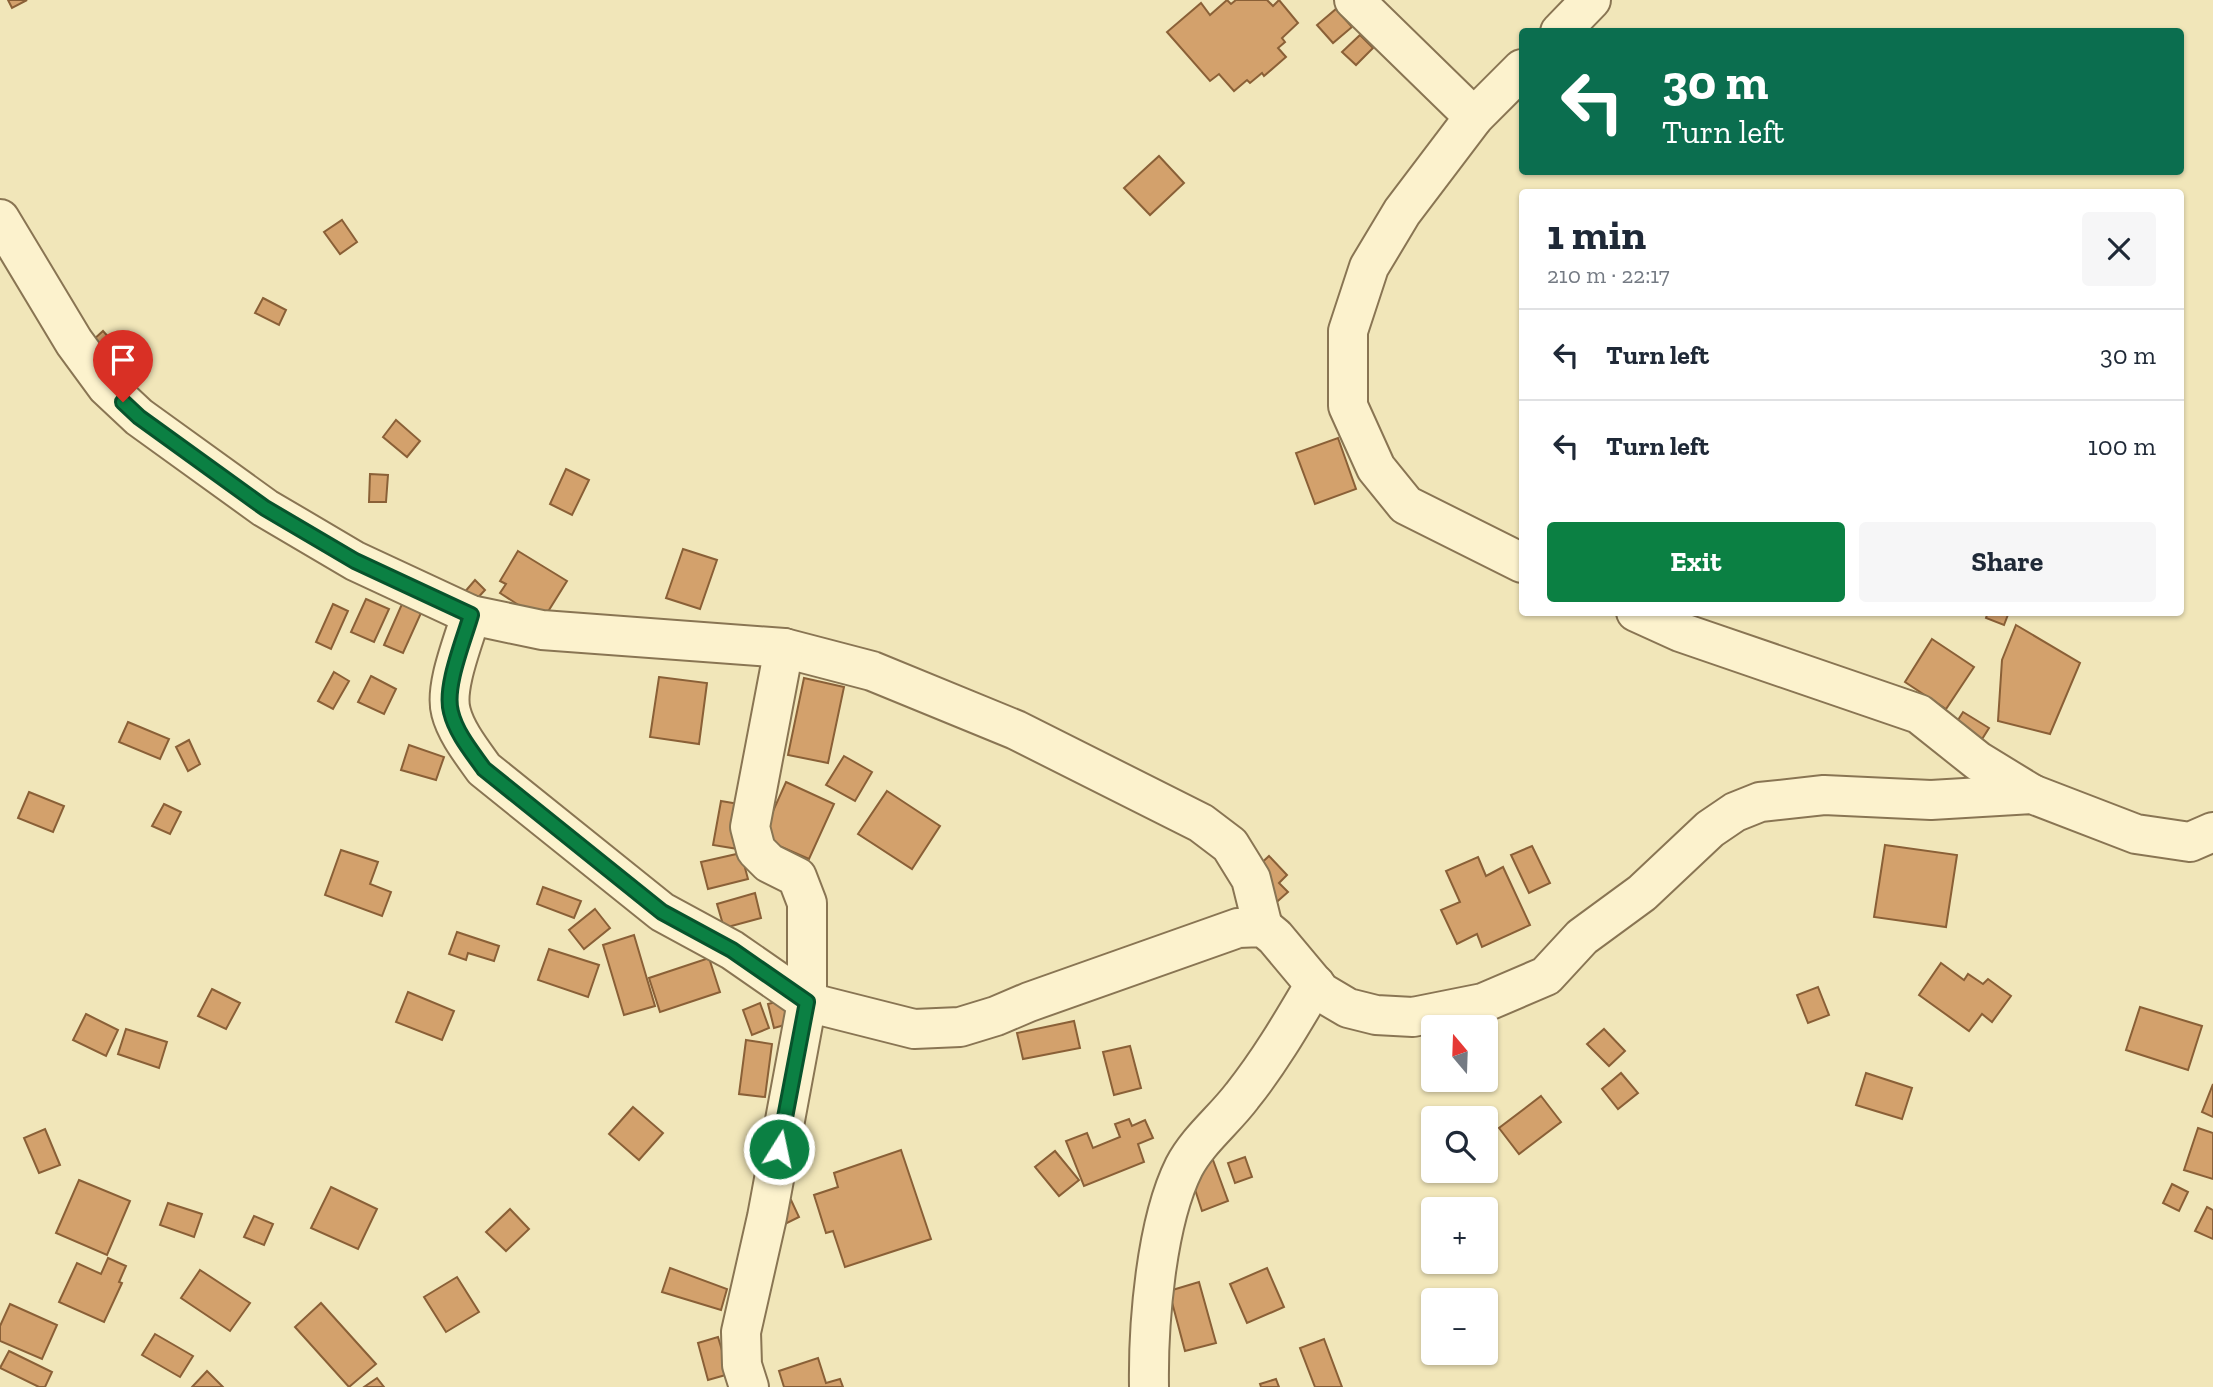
<!DOCTYPE html>
<meta charset="utf-8">
<style>
body{margin:0;font-family:"Zilla Slab",serif;background:#f6f6f7;color:#1f2937;height:100vh;display:flex;flex-direction:column;font-size:26px;white-space:nowrap}
*{box-sizing:border-box;margin:0}
p{font-size:23px;color:#747a83}
.icon{flex:none;width:38px;height:38px;fill:none;stroke:currentColor;stroke-width:2;stroke-linecap:round;stroke-linejoin:round}
.map{position:relative;flex:1;overflow:hidden}
.details{position:absolute;left:1519px;top:189px;width:665px;height:427px;display:flex;flex-direction:column;background:#fff;border-radius:7px;box-shadow:0 2px 5px #0004}
.details>*{flex:none}
.guide{position:absolute;left:1519px;top:28px;width:665px;height:147px;border-radius:7px;box-shadow:0 2px 5px #0004;background:#0b6e4f;color:#fff;overflow:hidden}
.needle{width:46px;rotate:341deg}
.controls{position:absolute;left:1421px;top:1015px;display:grid;gap:14px}
.controls a{display:grid;place-items:center;width:77px;height:77px;border-radius:7px;background:#fff;box-shadow:0 2px 5px #0004;font-size:35px}
.pin{position:absolute;display:grid;place-items:center;width:60px;height:60px;color:#fff;margin:-72px -30px;border-radius:50% 50% 50% 0;rotate:-45deg;box-shadow:0 0 7px #0007}
.pin .icon{rotate:45deg}
.me{position:absolute;width:77px;margin:-38px;rotate:10deg;stroke-linejoin:round;filter:drop-shadow(0 0 5px #0008)}
.turn{display:flex;align-items:center;gap:24px;height:147px;padding:0 28px;font-size:32px}
.turn .icon{width:91px;height:91px;stroke-width:2.5}
.turn b{display:block;font-size:49px;line-height:60px}
.round{display:grid;place-items:center;flex:none;width:74px;height:74px;border-radius:7px;background:#f6f6f7}
.headline{display:flex;align-items:center;justify-content:space-between;height:119px;padding:0 28px}
h1{font-size:42px;font-weight:700;line-height:52px}
.button{display:flex;gap:14px;margin-top:auto;padding:14px 28px}
.button a{flex:1;height:80px;border-radius:7px;background:#0b8043;color:#fff;font-size:28px;font-weight:700;line-height:80px;text-align:center}
.button a+a{background:#f6f6f7;color:#1f2937}
ul{padding:0;list-style:none}
li{display:flex;align-items:center;gap:21px;height:91px;padding:0 28px;border-top:2px solid #e0e1e3}
li div{flex:1}
li b{display:block;font-size:26px}
li em{font-style:normal}
.map>svg:first-child{display:block}
</style>
<div class="map">
<svg width="2213" height="1387" viewBox="0 0 2213 1387">
<rect width="100%" height="100%" fill="#f1e6b9"/>
<g fill="#d3a16c" stroke="#8a6037" stroke-width="2">
<path d="M8,0H27L12,8Z"/>
<path d="M1227,0L1231,4L1236,0H1267L1273,6L1279,0L1298,23L1282,38L1285,42L1278,48L1286,57L1264,76L1262,73L1250,83L1247,80L1234,91L1219,74L1210,81L1167,32L1201,3L1210,15Z"/>
<path d="M1336,9L1352,27L1333,43L1317,25Z"/>
<path d="M1360,35L1373,48L1356,65L1342,52Z"/>
<path d="M1159,156L1184,183L1150,215L1124,188Z"/>
<path d="M342,220L357,242L340,254L324,232Z"/>
<path d="M263,298L286,310L279,325L255,313Z"/>
<path d="M103,331L135,367L113,386L81,351Z"/>
<path d="M396,420L420,441L407,457L383,437Z"/>
<path d="M1338,438L1356,489L1315,504L1296,453Z"/>
<path d="M566,469L589,480L572,515L550,504Z"/>
<path d="M370,474L388,475L386,502H369Z"/>
<path d="M683,549L717,560L700,609L666,598Z"/>
<path d="M518,551L567,581L539,626L514,610L517,604L500,593L506,584L500,581Z"/>
<path d="M475,580L485,590L473,603L463,594Z"/>
<path d="M366,599L389,609L374,642L351,632Z"/>
<path d="M333,604L348,611L331,649L316,642Z"/>
<path d="M402,604L421,613L403,653L384,645Z"/>
<path d="M1988,612H2009L2004,625L1986,618Z"/>
<path d="M2016,625L2080,663L2050,734L1998,721L2002,660Z"/>
<path d="M1932,639L1974,667L1946,709L1905,682Z"/>
<path d="M334,672L349,681L333,709L318,701Z"/>
<path d="M371,676L396,689L384,714L358,702Z"/>
<path d="M659,677L707,683L699,744L650,737Z"/>
<path d="M804,678L844,687L828,763L788,755Z"/>
<path d="M1963,712L1989,728L1979,744L1953,728Z"/>
<path d="M128,722L169,739L160,759L119,742Z"/>
<path d="M189,740L200,764L188,771L176,747Z"/>
<path d="M409,745L444,757L436,780L401,770Z"/>
<path d="M844,756L872,772L855,801L826,785Z"/>
<path d="M786,782L834,804L809,859L761,838Z"/>
<path d="M887,791L940,826L912,869L858,834Z"/>
<path d="M29,792L64,806L53,832L18,818Z"/>
<path d="M721,801L745,805L738,849L713,845Z"/>
<path d="M164,804L181,812L170,834L152,826Z"/>
<path d="M1885,845L1957,855L1946,927L1874,917Z"/>
<path d="M1532,846L1550,883L1529,893L1511,855Z"/>
<path d="M341,850L378,862L370,884L391,892L382,916L325,895Z"/>
<path d="M741,853L748,879L708,889L701,862Z"/>
<path d="M1269,856L1287,875L1279,883L1288,892L1271,907L1255,869Z"/>
<path d="M1478,857L1486,876L1503,867L1530,925L1482,947L1477,934L1457,944L1441,910L1460,902L1446,871Z"/>
<path d="M543,887L581,901L574,918L537,904Z"/>
<path d="M755,893L761,918L724,928L717,904Z"/>
<path d="M595,909L610,928L584,949L569,930Z"/>
<path d="M457,932L499,946L494,961L468,953L466,960L449,954Z"/>
<path d="M634,935L655,1006L624,1015L603,945Z"/>
<path d="M549,949L599,965L588,997L538,980Z"/>
<path d="M709,958L720,992L660,1012L649,978Z"/>
<path d="M1941,963L1964,980L1968,974L1983,984L1988,979L2011,996L1992,1022L1982,1014L1969,1031L1919,995Z"/>
<path d="M1818,987L1829,1015L1808,1023L1797,995Z"/>
<path d="M212,989L240,1003L226,1029L198,1016Z"/>
<path d="M408,992L454,1011L442,1040L396,1022Z"/>
<path d="M788,999L795,1022L774,1028L768,1004Z"/>
<path d="M760,1003L769,1028L752,1035L743,1010Z"/>
<path d="M2140,1007L2202,1026L2188,1070L2126,1050Z"/>
<path d="M86,1014L118,1030L106,1056L73,1040Z"/>
<path d="M1074,1021L1080,1048L1023,1059L1017,1033Z"/>
<path d="M126,1029L167,1042L159,1068L118,1054Z"/>
<path d="M1604,1029L1625,1051L1609,1066L1587,1044Z"/>
<path d="M746,1040L772,1044L765,1097L739,1094Z"/>
<path d="M1130,1046L1141,1088L1114,1095L1103,1052Z"/>
<path d="M1621,1073L1638,1093L1618,1109L1602,1089Z"/>
<path d="M1866,1073L1912,1088L1902,1119L1856,1105Z"/>
<path d="M2213,1084V1117L2202,1112Z"/>
<path d="M1541,1096L1561,1122L1519,1154L1499,1128Z"/>
<path d="M633,1107L663,1133L639,1160L609,1134Z"/>
<path d="M1129,1119L1132,1126L1145,1120L1153,1138L1138,1144L1144,1162L1084,1186L1066,1141L1087,1133L1093,1148L1120,1137L1115,1124Z"/>
<path d="M2198,1128L2213,1133V1179L2184,1170Z"/>
<path d="M45,1129L60,1165L39,1173L24,1138Z"/>
<path d="M901,1150L931,1239L845,1267L833,1231L826,1233L814,1195L838,1187L834,1173Z"/>
<path d="M1055,1151L1079,1180L1059,1196L1035,1167Z"/>
<path d="M1245,1157L1252,1177L1235,1183L1228,1163Z"/>
<path d="M1213,1160L1228,1201L1202,1211L1188,1168Z"/>
<path d="M79,1180L130,1201L107,1255L56,1233Z"/>
<path d="M2172,1184L2188,1192L2179,1211L2163,1203Z"/>
<path d="M331,1187L377,1209L358,1249L311,1228Z"/>
<path d="M791,1200L799,1217L781,1226L772,1208Z"/>
<path d="M168,1203L202,1214L194,1237L160,1225Z"/>
<path d="M2207,1207L2213,1210V1239L2195,1231Z"/>
<path d="M510,1209L529,1229L506,1251L486,1232Z"/>
<path d="M254,1216L273,1224L264,1245L244,1237Z"/>
<path d="M108,1258L126,1266L119,1282L122,1283L104,1322L59,1302L77,1263L101,1274Z"/>
<path d="M670,1268L727,1289L721,1310L662,1292Z"/>
<path d="M1267,1268L1284,1307L1247,1323L1230,1284Z"/>
<path d="M200,1270L250,1303L230,1331L181,1298Z"/>
<path d="M457,1277L479,1312L446,1332L424,1297Z"/>
<path d="M1199,1282L1216,1343L1185,1351L1169,1291Z"/>
<path d="M321,1303L376,1364L349,1387L295,1327Z"/>
<path d="M10,1304L57,1325L42,1359L0,1341V1326Z"/>
<path d="M155,1334L193,1356L180,1377L142,1355Z"/>
<path d="M718,1337L729,1374L708,1380L698,1343Z"/>
<path d="M1324,1339L1342,1387H1315L1300,1348Z"/>
<path d="M9,1351L52,1372L45,1387H39L0,1368Z"/>
<path d="M818,1358L826,1383L840,1379L843,1387H784L779,1371Z"/>
<path d="M207,1371L223,1387H192Z"/>
<path d="M377,1378L384,1387H364Z"/>
<path d="M1276,1379L1279,1387H1261L1260,1384Z"/>
</g>
<g fill="none" stroke-linecap="round" stroke-linejoin="round">
<defs>
<g id="minor">
<path d="M1354,0L1474,117"/>
<path d="M1560,32L1591,0"/>
<path d="M1522,69L1474,117L1402,212L1369,267L1348,331V406L1376,468L1406,505L1522,563"/>
<path d="M0,219L74,342L107,387L139,417L265,508L355,561L471,615L542,630L784,648L872,671L1016,730L1201,823L1230,845L1251,879L1263,927"/>
<path d="M1636,612L1680,632L1919,714L1978,761L2032,794"/>
<path d="M471,615C464,640 444,687 451,712C456,732 472,752 484,769L662,912L732,950L807,1002L914,1029L960,1027L996,1016L1029,1002L1238,928L1263,927L1275,937L1321,992L1348,1008L1376,1015L1413,1017L1483,1003L1546,976L1582,937L1642,893L1710,829L1735,812L1760,802L1824,795L1931,800L2032,794L2136,834L2190,842L2213,832"/>
<path d="M749,1387L742,1365L741,1332L767,1217L807,1002V903L797,877L769,863L756,850L750,827L784,648"/>
<path d="M1149,1387C1148,1324 1156,1223 1184,1167C1198,1140 1224,1120 1242,1096C1270,1061 1292,1023 1315,984"/>
</g>
</defs>
<use href="#minor" stroke="#897553" stroke-width="42"/>
<use href="#minor" stroke="#fcf2cd" stroke-width="38"/>
</g>
<g fill="none" stroke-linecap="round" stroke-linejoin="round">
<defs>
<path id="route" d="M123,402L139,417L265,508L355,561L471,615C464,640 444,687 451,712C456,733 472,752 484,769L662,912L732,950L807,1002L779,1149"/>
</defs>
<use href="#route" stroke="#07532c" stroke-width="18"/>
<use href="#route" stroke="#0b8043" stroke-width="12"/>
</g>
</svg>
<div class="controls">
<a><svg class="needle" viewBox="-14 -14 28 28"><path d="M0-13l5 13h-10z" fill="#e53935"/><path d="M0 13l5-13h-10z" fill="#747a83"/></svg></a>
<a><svg class="icon" aria-label="search" viewBox="0 0 24 24"><circle cx="10" cy="10" r="6"/><path d="M15 15l6 6"/></svg></a>
<a>+</a>
<a>−</a>
</div>
<div class="pin" style="left:123px;top:402px;background:#d93025"><svg class="icon" aria-label="arrive" viewBox="0 0 24 24"><path d="M6 21V4h12l-3 4 3 4H6"/></svg></div>
<svg class="me" style="left:779px;top:1149px" viewBox="-20 -20 40 40"><circle r="17" fill="#0b8043" stroke="#fff" stroke-width="3"/><path d="M0-11L8 9 0 5-8 9z" fill="#fff"/></svg>
<div class="guide">
<div class="turn"><svg class="icon" aria-label="left" viewBox="0 0 24 24"><path d="M17 20v-9H6M10 6l-5 5 5 5"/></svg><div><b>30 m</b>Turn left</div></div>
</div>
<section class="details">
<div class="headline"><div><h1>1 min</h1><p>210 m · 22:17</p></div><a class="round"><svg class="icon" aria-label="close" viewBox="0 0 24 24"><path d="M6 6l12 12M18 6L6 18"/></svg></a></div>
<ul>
<li><svg class="icon" aria-label="left" viewBox="0 0 24 24"><path d="M17 20v-9H6M10 6l-5 5 5 5"/></svg><div><b>Turn left</b></div><em>30 m</em></li>
<li><svg class="icon" aria-label="left" viewBox="0 0 24 24"><path d="M17 20v-9H6M10 6l-5 5 5 5"/></svg><div><b>Turn left</b></div><em>100 m</em></li>
</ul>
<div class="button"><a>Exit</a><a>Share</a></div>
</section>
</div>
